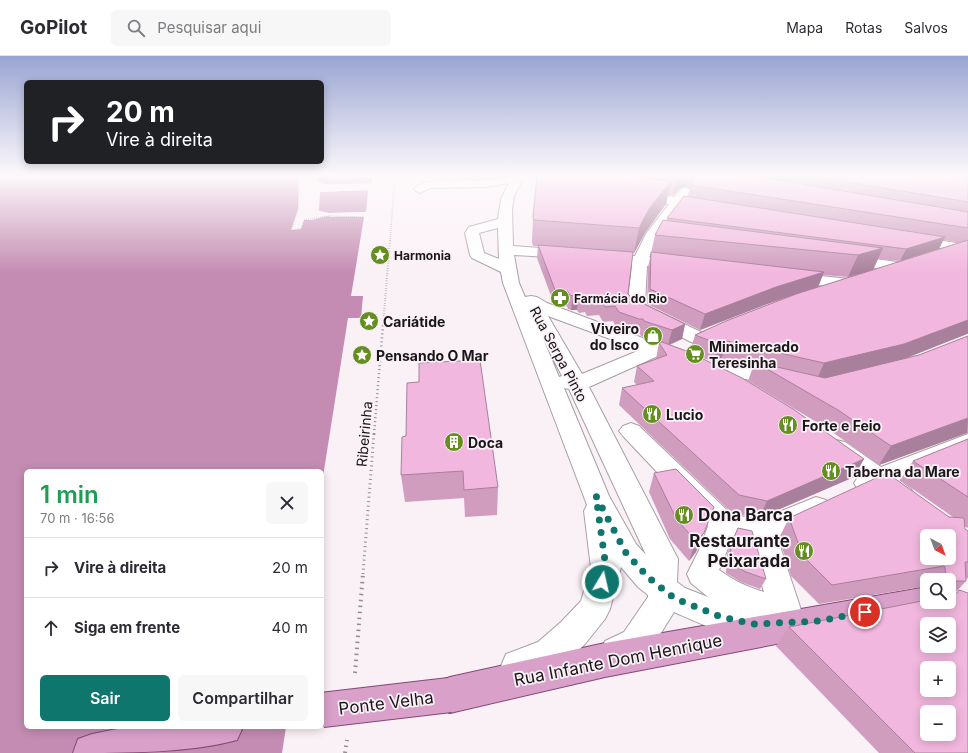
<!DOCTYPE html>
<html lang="pt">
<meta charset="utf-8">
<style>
body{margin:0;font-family:Inter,sans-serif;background:#f7f7f7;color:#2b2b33;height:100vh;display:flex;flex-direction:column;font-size:15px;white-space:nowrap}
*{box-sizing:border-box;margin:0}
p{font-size:13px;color:#7c7c81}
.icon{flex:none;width:22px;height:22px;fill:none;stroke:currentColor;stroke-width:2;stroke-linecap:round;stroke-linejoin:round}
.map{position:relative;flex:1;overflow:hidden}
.panel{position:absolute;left:24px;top:413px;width:300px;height:260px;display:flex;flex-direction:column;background:#fff;border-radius:6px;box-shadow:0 2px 10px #0003}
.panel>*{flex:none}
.hud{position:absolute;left:24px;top:24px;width:300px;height:84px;border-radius:6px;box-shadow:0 2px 10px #0003;background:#202124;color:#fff;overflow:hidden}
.needle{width:26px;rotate:139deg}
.tools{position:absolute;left:920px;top:473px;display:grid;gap:8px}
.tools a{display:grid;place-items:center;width:36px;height:36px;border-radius:6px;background:#fff;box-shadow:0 2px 10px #0003;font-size:20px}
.pin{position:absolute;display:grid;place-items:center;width:34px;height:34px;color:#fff;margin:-17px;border:2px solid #fff;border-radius:50%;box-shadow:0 1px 4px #0007}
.me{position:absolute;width:44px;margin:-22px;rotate:9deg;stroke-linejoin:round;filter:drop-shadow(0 0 3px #0008)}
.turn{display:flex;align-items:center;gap:14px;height:84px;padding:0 16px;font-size:18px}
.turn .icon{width:52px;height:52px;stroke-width:2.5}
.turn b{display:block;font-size:28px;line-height:34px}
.round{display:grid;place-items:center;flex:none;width:42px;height:42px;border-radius:6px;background:#f7f7f7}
.head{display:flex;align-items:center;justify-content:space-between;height:68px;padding:0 16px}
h1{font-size:24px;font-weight:600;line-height:30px;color:#1e9e55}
.primary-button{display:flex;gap:8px;margin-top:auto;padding:8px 16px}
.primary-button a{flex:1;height:46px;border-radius:6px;background:#0f766e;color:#fff;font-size:16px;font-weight:600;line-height:46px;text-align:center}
.primary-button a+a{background:#f7f7f7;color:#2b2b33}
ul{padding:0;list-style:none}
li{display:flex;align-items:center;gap:12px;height:60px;padding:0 16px;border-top:1px solid #e1e1e2}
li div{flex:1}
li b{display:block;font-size:15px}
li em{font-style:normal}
header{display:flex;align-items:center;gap:24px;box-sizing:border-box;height:56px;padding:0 20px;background:#fff;border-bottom:1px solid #e1e1e2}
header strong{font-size:19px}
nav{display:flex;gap:22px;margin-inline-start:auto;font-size:14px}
.search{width:280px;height:36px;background:#f7f7f7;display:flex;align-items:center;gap:10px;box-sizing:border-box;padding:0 14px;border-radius:6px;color:#7c7c81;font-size:15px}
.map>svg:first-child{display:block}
</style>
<header>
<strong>GoPilot</strong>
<div class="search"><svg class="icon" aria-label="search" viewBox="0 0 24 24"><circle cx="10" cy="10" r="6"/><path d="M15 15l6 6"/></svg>Pesquisar aqui</div>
<nav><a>Mapa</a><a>Rotas</a><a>Salvos</a></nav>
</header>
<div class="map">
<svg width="968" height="697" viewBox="0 0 968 697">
<rect width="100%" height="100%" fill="#faf1f7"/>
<path fill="#fdd3ef" d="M405,119H498V120L490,122L405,124Z"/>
<g fill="#c48cb2">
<path d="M0,119H299L298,153L291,174L301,173L304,164L328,160L364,161L351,240H363L361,262H348L322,427V415H26V671H286L282,697H0Z"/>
<path d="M318,119H372V127L327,128L318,126Z"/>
<path d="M368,134L366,156L328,157L319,155V136Z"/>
</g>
<path fill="#faf1f7" d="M299,119H301L300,153L294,171H299L304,162L325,159L318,156L317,136L319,134L369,132L370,134L320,136L319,155L329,157L368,156L367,157L337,159L365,160L331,161L327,160L312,164H304L301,173L291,174L298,153Z"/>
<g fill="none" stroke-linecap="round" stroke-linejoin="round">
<defs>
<g id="minor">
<path d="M512,119H522L524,121L514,140L512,153L513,190L568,194L573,195L575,198L573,201L568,202L514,199L519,227L525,241L531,240L537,241L547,247L611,271L692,299L786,321L789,325L786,329L779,331L679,307L658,300L589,331L678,503L677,526L685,532L708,541L691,527L687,518L701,490L708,470L623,380L619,375L623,370L631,367L639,370L731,458L759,464L816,441L826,444L829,451L826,458L777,481L805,566L800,577L789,581L777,576C758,597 695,565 674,556L648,598L617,613L605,609L600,597L605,585L624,576L648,541V539L638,531L621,511L610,553L605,563L585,588L561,611L518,627L506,622L501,610L506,598L538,586L561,566L581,545L591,512L584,455L587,449L503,227L501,216L472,202L470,199L465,177L469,171L498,163L501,143L509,127L486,131L430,132L420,137L416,135L414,133C424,120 468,125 484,124C494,124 503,122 512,119ZM498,172L499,203L484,197L479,177ZM548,260L640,294L582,318ZM544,285L562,320L559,321ZM564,332L569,333L646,499L636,488L609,440ZM733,480L749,484L764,536C747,531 733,524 719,514Z"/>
<path d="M685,131L689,133L691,135L685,143L713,147L715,150L713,153L709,154L681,149L662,175L690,180L692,183L690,186L685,187L658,183L649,201L685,206L688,209L685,212L680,214L647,210L645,249L705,278L707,282L705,286L698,288L691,286L630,255L627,251L632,209L597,204L595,201L597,198L602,197L635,200L646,178L669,148L634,142L632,139L634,136L638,135L674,141L681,133Z"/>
<path d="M913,180L968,189V195L963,196L908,187L906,184L908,181Z"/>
<path d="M846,199L905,207L910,209L913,212L910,215L905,217L841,207L838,204L841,201Z"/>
<path d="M791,217L850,223L856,225L858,228L856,231L850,233L785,225L783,222L785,219Z"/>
<path d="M968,378V395L899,424L911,433L915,440L911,447C894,452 888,444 875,434L867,436L858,434L854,427L858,421L827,398L824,392L827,386L836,384L845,386L881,411Z"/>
</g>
<g id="major">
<path d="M927,531V546H942L938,555L927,559L605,621L450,657L437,652L432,639L437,626L450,621L605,587Z"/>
<path d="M127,671H243L237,684C190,697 124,697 73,697L78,683L92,678Z"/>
</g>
</defs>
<use href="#minor" stroke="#a79fa4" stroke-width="2"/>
<use href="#major" stroke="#864774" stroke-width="2"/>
<g stroke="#938d91" stroke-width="1.5" stroke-dasharray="0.5 1.5" stroke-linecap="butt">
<path d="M299,119L298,153L291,174L301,173L304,164L328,160L364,161"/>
<path d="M318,119V126L327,128L372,127"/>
<path d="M390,185L395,119"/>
</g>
<path stroke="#938d91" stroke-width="2" stroke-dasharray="0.5 2" stroke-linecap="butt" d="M383,270L390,184"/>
<path stroke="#938d91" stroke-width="2.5" stroke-dasharray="1 3" stroke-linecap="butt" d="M374,378L383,269"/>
<path stroke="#938d91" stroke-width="3" stroke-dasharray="1 3.5" stroke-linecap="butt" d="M363,518L374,377"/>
<g stroke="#938d91" stroke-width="4" stroke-dasharray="1.5 4.5" stroke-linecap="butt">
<path d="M355,617L363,517"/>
<path d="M345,697L347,684"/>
</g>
<use href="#minor" fill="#fff" fill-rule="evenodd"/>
<use href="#major" fill="#d9a0ca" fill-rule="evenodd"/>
<defs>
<path id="major-bridge" d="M322,654L450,639"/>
</defs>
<use href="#major-bridge" stroke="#864774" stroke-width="36" stroke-linecap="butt"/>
<use href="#major-bridge" stroke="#d9a0ca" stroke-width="34"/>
</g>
<g fill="#d09dbf" fill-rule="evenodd">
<path d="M537,119H968V278H967L902,303L919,299L968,280V377H967L879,409L828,373L748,325L753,311L721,304L713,306L696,299L854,421L759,462L732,457L619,349L622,332L637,329L634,326L637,310L656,303L659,287L660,286L641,280L640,278H636L616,271L613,265L603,266L599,259L587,260L585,256L579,257L577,254H571L568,253L567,250L562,251L554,248L537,202L538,190H533L532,186L533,161ZM687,131L690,133L688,140L667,162V165L655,179L648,211L647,248L700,274L770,247L793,239L695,279L690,296L670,289L682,283L685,268L632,242L628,238L633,197H634L645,177L666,148L668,139H673L680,132ZM944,184L961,187L803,236L818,231L823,219L848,221L873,214L878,203L900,205Z"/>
<path d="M419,326L498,431L497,459L465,461L464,442L405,446L401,419L406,380Z"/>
<path d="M968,383V472L964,470L965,473L968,475V522L966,523V525L954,538L968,697H879L776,590L789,571L949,546V524H927V530L819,548L791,520L779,482L789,462L953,461L900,424L913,405Z"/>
<path d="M654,417L714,451L696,496L689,505L670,483L649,436Z"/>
<path d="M738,472L766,523L760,533L741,526L726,517L727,498Z"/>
</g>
<g fill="#a9809b">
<path d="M682,119H689L687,131L680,132L673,139L676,126Z"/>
<path d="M671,125L666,148L645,177L634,197L639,172L649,153Z"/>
<path d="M945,181L939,193L900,205L906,193Z"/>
<path d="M883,192L873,214L848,221L858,199Z"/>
<path d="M824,216L818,231L770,247L700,274L705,258L776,231Z"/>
<path d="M579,239L577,254H571L573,240Z"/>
<path d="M968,264V277L967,278L894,307L816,325L824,307Z"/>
<path d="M685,268L682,283L668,289L672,274Z"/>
<path d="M727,285L721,304L713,306L719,288Z"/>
<path d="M968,362L967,377L879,409L891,390Z"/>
<path d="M864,403L854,421L759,462L767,445Z"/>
<path d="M714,451L696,496L689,505L696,485Z"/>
</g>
<g fill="#f2b7de" stroke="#a9809b" fill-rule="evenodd">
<path d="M537,119H627L671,125L649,153L639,172L534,164L533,161Z"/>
<path d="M627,119H683H682L676,126Z"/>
<path d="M691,119H748L968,156V172L691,129L695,122Z"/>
<path d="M805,119H946L968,122V146Z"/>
<path d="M684,140L945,181L906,193L667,162Z"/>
<path d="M663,164L883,192L858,199L655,179Z"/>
<path d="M968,184V264L904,288L824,307L727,285L719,288L695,279L726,265L796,238Z"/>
<path d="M538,189L633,196L628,238L632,242L685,268L672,274L644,265L643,263H639L619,256L615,250L605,251L601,245H589L587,242H581L579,239L573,240L570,239L568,236H563L555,234Z"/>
<path d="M651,196L824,216L776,231L705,258L650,233Z"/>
<path d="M968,280V362L891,390L838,354L755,306L825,322L919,299Z"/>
<path d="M662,286L689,296L742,322L793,353L864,403L767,445L739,439L622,332L654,325L637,310L667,299L659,287Z"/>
<path d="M480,304L498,431L464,434L463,415L401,419L402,381L406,380L407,327L419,326V307Z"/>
<path d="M968,383V441L913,405Z"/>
<path d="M676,413L714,451L704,477L696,485L677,464L654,417Z"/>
<path d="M887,417L949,461L964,462L965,473L968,475V506H965L966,525H949V524H946L945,511L944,510L832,529L803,500L789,462ZM927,480H949V502H927Z"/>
<path d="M738,472L752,475L766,523L746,516L730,507L731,488Z"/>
<path d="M959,534L968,537V697H915L789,571L927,544V546H949V540L957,537ZM927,568H949V590H927ZM927,612H949V634H927ZM927,656H949V678H927Z"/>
</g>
<linearGradient id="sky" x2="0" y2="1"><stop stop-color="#99a4d2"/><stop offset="0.55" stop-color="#fdf9fb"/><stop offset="1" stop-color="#fdf9fb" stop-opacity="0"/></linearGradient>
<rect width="968" height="217" fill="url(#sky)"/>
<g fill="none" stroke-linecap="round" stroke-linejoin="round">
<path stroke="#0f766e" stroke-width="7" stroke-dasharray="0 12.6" d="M602,526L606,512L596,440L626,497L649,522L674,542L721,561L754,568L819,565L865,556"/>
</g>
<defs>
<symbol id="sight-disc" viewBox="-11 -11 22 22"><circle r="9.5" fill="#648f20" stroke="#faf1f7"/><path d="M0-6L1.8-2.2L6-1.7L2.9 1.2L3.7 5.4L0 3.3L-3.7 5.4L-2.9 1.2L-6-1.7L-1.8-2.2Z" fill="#fff"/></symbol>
<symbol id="pharmacy-disc" viewBox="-11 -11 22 22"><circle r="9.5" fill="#648f20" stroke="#faf1f7"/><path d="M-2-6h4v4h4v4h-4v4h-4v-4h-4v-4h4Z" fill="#fff"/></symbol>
<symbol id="shop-disc" viewBox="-11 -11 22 22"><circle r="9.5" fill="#648f20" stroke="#faf1f7"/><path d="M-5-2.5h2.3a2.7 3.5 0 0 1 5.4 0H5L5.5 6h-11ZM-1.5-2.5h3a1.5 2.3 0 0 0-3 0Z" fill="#fff"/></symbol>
<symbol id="supermarket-disc" viewBox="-11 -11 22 22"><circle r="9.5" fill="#648f20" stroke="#faf1f7"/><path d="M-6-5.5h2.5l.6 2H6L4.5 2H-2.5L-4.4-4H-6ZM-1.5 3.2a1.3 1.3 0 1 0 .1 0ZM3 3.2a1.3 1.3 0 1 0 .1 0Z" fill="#fff"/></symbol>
<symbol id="restaurant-disc" viewBox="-11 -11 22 22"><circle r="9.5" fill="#648f20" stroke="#faf1f7"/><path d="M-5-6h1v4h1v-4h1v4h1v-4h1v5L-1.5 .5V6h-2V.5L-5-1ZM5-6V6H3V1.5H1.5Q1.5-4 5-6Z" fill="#fff"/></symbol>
<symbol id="building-disc" viewBox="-11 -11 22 22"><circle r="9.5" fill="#648f20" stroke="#faf1f7"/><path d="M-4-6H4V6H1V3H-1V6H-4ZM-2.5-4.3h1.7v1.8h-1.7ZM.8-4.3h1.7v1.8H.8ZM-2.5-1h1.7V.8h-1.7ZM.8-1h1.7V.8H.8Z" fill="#fff"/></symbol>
</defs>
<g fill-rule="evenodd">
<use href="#sight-disc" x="369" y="188" width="22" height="22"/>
<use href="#pharmacy-disc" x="549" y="231" width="22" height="22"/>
<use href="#sight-disc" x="358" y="254" width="22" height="22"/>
<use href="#shop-disc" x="642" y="269" width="22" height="22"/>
<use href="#supermarket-disc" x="684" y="287" width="22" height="22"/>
<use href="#sight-disc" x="351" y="288" width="22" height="22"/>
<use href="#restaurant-disc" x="641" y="347" width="22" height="22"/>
<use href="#restaurant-disc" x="777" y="358" width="22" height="22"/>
<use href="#building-disc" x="443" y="375" width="22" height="22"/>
<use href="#restaurant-disc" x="820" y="404" width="22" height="22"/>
<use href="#restaurant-disc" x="673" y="448" width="22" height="22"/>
<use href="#restaurant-disc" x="793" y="484" width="22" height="22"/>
</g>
<g text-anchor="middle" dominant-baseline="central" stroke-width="3.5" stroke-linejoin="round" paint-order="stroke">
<g font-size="12" font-weight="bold" fill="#191618" stroke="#faf1f7" text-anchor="start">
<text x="394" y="199">Harmonia</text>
<text x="574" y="242">Farmácia do Rio</text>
</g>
<g font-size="14" font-weight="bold" fill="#191618" stroke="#faf1f7" text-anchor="start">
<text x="383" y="265">Cariátide</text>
<text x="639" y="272" text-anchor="end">Viveiro<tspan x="639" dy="16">do Isco</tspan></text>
<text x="709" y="290">Minimercado<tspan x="709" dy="16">Teresinha</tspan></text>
<text x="376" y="299">Pensando O Mar</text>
<text x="666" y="358">Lucio</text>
<text x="802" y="369">Forte e Feio</text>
<text x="468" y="386">Doca</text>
<text x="845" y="415">Taberna da Mare</text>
</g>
<g font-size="14" fill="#191618" stroke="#faf1f7">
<text transform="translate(559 298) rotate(62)">Rua Serpa Pinto</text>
<text transform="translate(364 378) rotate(-85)">Ribeirinha</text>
</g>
<g font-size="17" font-weight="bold" fill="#191618" stroke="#faf1f7" text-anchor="start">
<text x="698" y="459">Dona Barca</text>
<text x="790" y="485" text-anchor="end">Restaurante<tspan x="790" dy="20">Peixarada</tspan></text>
</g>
<g font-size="17" fill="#191618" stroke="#faf1f7">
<text transform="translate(618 604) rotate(-11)">Rua Infante Dom Henrique</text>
<text transform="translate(386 647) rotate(-7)">Ponte Velha</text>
</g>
</g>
</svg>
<div class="tools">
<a><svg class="needle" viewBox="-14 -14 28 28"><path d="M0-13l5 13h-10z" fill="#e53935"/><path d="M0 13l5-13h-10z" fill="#7c7c81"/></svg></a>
<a><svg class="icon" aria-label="search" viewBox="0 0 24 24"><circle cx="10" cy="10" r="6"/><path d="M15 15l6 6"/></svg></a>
<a><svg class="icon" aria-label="layers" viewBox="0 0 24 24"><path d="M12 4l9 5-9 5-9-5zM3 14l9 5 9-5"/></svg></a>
<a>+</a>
<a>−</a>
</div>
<div class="pin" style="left:865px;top:556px;background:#d93025"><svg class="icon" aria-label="arrive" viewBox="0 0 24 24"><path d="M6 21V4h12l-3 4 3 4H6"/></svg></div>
<svg class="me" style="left:602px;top:526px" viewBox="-20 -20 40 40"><circle r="17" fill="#0f766e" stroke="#fff" stroke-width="3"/><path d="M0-11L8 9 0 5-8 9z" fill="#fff"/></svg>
<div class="hud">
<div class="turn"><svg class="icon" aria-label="right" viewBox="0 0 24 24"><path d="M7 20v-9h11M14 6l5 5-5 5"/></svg><div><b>20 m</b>Vire à direita</div></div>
</div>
<section class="panel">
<div class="head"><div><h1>1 min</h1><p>70 m · 16:56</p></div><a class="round"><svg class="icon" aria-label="close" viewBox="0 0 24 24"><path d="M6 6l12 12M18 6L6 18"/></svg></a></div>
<ul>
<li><svg class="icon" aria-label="right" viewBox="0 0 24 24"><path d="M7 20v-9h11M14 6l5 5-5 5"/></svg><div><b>Vire à direita</b></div><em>20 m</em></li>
<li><svg class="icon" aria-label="ahead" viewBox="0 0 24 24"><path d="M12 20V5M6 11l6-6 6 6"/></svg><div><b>Siga em frente</b></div><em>40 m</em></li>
</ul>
<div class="primary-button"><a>Sair</a><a>Compartilhar</a></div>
</section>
</div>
